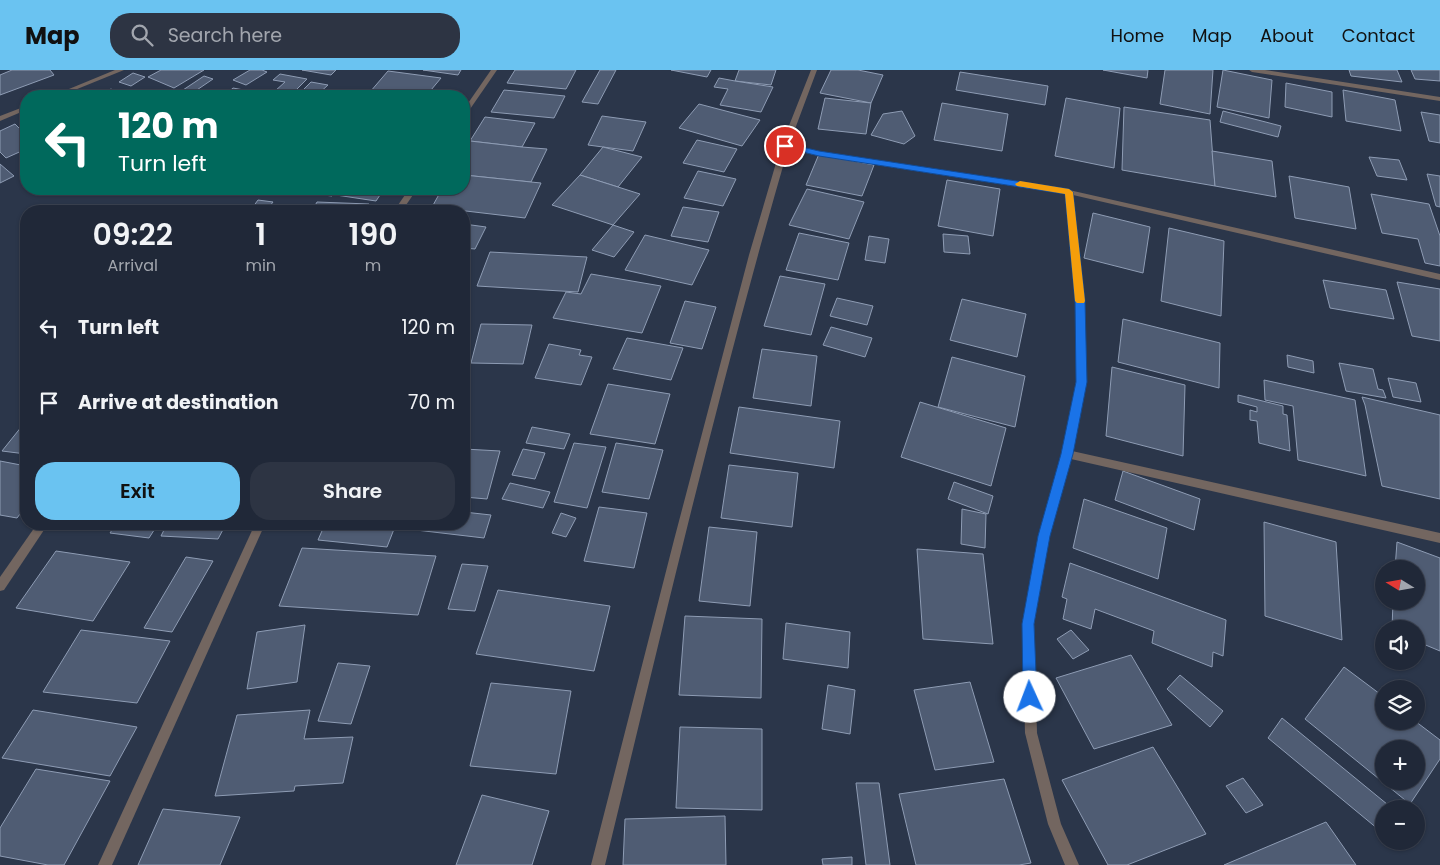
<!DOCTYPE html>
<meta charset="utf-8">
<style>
body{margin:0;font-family:Poppins,sans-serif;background:#2d3443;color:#f1f3f6;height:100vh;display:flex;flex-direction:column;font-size:19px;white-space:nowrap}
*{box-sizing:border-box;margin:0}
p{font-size:16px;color:#a2a6ae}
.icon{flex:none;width:28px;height:28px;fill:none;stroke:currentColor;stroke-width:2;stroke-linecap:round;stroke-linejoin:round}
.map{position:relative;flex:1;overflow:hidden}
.panel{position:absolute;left:20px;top:135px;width:450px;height:325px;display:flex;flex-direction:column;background:#202838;border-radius:20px;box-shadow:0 1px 4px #0004,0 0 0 1px #3d4453}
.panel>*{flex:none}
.top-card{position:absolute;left:20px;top:20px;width:450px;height:105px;border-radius:20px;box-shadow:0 1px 4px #0004,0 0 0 1px #3d4453;background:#00695c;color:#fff;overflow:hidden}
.needle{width:32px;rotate:281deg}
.tools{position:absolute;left:1375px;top:490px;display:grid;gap:10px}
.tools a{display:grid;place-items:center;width:50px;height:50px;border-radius:50%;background:#202838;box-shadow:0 1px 4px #0004,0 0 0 1px #3d4453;font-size:25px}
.pin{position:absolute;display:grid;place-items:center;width:42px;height:42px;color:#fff;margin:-21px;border:2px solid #fff;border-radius:50%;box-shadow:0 1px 5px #0007}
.me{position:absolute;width:55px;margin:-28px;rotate:358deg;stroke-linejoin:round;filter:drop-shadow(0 0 4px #0008)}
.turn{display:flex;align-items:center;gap:18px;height:105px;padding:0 15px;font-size:22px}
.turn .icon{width:65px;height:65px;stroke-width:2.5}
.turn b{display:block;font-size:35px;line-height:42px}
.eta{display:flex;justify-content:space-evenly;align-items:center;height:85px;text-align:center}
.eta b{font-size:30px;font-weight:600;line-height:35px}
.cta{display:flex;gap:10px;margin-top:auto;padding:10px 15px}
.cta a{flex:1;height:58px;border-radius:20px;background:#6ac3f1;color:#111;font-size:20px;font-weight:600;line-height:58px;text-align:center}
.cta a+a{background:#2d3443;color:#f1f3f6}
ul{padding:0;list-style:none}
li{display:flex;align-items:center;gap:15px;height:75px;padding:0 15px}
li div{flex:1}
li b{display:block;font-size:19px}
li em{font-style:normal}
header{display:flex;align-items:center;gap:30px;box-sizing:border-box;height:70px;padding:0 25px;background:#6ac3f1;color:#111}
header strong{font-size:24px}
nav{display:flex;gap:28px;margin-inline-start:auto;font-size:18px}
.search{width:350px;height:45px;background:#2d3443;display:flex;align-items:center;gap:12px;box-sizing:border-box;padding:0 18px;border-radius:20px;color:#a2a6ae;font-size:19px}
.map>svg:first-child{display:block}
</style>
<header>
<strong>Map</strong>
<div class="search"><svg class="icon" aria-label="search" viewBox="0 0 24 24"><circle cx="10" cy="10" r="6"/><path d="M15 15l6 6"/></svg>Search here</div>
<nav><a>Home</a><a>Map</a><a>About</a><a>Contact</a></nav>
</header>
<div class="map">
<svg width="1440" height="795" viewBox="0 0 1440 795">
<rect width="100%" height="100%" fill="#2b364a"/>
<g fill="#4f5c73" stroke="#8e9cb4" fill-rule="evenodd">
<path d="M12,0H50L54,5L0,25V5Z"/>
<path d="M161,0H204L174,18L148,7Z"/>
<path d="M250,0H262L267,2L246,15L233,10Z"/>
<path d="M302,0H336L331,5Z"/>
<path d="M423,0H461L458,5Z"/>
<path d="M515,0H576L566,19L507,13Z"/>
<path d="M600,0H616L598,34L582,32Z"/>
<path d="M671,0H711L707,7Z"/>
<path d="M739,0H776L771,15L735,11Z"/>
<path d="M831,0H858L883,5L871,33L820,23Z"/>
<path d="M1103,0H1148L1147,8Z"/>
<path d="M1165,0H1213L1210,44L1160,34Z"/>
<path d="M1223,0L1272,10L1269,48L1217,37Z"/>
<path d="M1349,0H1397L1402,12L1351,6Z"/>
<path d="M1411,0H1440V11L1415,9Z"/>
<path d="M388,1L441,8L426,26H397L370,22Z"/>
<path d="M960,2L1048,16L1045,35L956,20Z"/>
<path d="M133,3L145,7L131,16L119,12Z"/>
<path d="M280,4L307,9L295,21L301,22L311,12L328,15L316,26L283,25L285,23L275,21L285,12L273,10Z"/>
<path d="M204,6L213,9L188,26L177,24Z"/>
<path d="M719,8L735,11L773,17L761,42L720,35L728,19L714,17Z"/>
<path d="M1286,13L1332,22V47L1285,37Z"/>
<path d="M233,18L265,24L278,26H224Z"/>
<path d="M111,19L124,26H97Z"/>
<path d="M504,20L565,26L554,48L491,42Z"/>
<path d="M1343,20L1395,30L1401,61L1346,51Z"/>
<path d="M825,28L871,33L866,64L818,59Z"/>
<path d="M1066,28L1120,38L1114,98L1055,86Z"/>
<path d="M942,33L1008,44L1002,81L934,70Z"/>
<path d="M699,34L760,50L742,76L679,58Z"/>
<path d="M1124,37L1210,50L1215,116L1122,100Z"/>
<path d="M902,41L915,66L904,74L871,65L883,44Z"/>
<path d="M1223,41L1281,56L1278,67L1220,52Z"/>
<path d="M1421,42L1440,45V73L1429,71Z"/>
<path d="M602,46L646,52L633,81L588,75Z"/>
<path d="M485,47L535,53L522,77L470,71Z"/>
<path d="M15,54L26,65V79L6,88L0,82V61Z"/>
<path d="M697,70L737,79L724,102L683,93Z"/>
<path d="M470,71L522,77L547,79L531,112L464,105V82Z"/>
<path d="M603,77L642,87L618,117L580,105Z"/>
<path d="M1212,81L1272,91L1276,127L1215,116Z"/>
<path d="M819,84L874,95L862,126L806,115Z"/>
<path d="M1369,87L1399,90L1407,110L1377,106Z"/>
<path d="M0,94L14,106L0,113Z"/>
<path d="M698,101L736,109L723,136L684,128Z"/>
<path d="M1427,104L1440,106V137L1436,136Z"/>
<path d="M464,105L531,112L541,113L525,148L432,137L442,119H464Z"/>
<path d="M580,105L618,117L640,124L613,155L552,135Z"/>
<path d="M1289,106L1349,117L1356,159L1295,148Z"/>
<path d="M947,110L1000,119L993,166L938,156Z"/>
<path d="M319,119H337L332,126L315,124Z"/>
<path d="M341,119H384L376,131L336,125Z"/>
<path d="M807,119L864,132L849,169L789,155Z"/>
<path d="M1371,124L1429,134L1440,166V196L1425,193L1418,169L1382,163Z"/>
<path d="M258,130L273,132L266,141H250Z"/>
<path d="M317,132L369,134L365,141H312Z"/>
<path d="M683,137L719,142L708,172L671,166Z"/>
<path d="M1093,143L1150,157L1143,203L1084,188Z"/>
<path d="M464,154L486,157L475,179L464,178Z"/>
<path d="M613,155L634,162L614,187L592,180Z"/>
<path d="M1169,158L1224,171L1221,246L1161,231Z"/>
<path d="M799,163L849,173L838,210L786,200Z"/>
<path d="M943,164L968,166L970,184L944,182Z"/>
<path d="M645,165L709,180L692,215L625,200Z"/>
<path d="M869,166L889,169L885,193L865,190Z"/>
<path d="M490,182L587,187L578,222L477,216Z"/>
<path d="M591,204L661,216L642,263L553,248L566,222L581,224Z"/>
<path d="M780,206L825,214L811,265L764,256Z"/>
<path d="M1323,210L1386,220L1394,249L1330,238Z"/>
<path d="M1397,212L1440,219V271L1412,266Z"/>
<path d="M837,228L873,236L867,255L830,246Z"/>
<path d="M962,229L1026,244L1017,287L950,270Z"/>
<path d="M685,231L716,237L702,279L670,273Z"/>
<path d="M1123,249L1220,273L1219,318L1118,292Z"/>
<path d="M481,254L532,255L523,294L471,293Z"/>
<path d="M831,257L872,268L865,287L823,275Z"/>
<path d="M627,268L683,278L671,310L613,299Z"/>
<path d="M549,274L581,280L579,285L592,287L581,315L535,308Z"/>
<path d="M762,279L817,286L811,336L753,328Z"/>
<path d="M1287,285L1313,291L1314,303L1288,297Z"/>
<path d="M952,287L1025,306L1015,357L938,337Z"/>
<path d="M1339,293L1373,299L1378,319L1383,320L1386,328L1346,321Z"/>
<path d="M1112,297L1185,315L1183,386L1106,366Z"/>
<path d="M1388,308L1416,313L1421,332L1393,327Z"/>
<path d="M1264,310L1355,330L1366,406L1298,390L1293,336L1265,330Z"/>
<path d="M608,314L670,324L655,374L590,364Z"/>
<path d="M1238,325L1283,336V344L1287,345L1290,381L1259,373L1257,351L1250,350V340L1257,342V337L1238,332Z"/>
<path d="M1362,327L1440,345V429L1382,416L1365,335Z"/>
<path d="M920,332L1006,358L991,416L901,387Z"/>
<path d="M739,337L840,351L834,398L730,383Z"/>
<path d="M26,351V384L2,381Z"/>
<path d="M532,357L570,364L564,379L526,373Z"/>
<path d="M574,373L606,377L587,438L554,432Z"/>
<path d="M616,373L663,380L649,429L602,422Z"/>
<path d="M464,379L500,381L487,429L464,427Z"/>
<path d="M523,379L545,383L535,409L512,405Z"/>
<path d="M0,391L26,396V436L17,448L0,445Z"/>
<path d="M729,395L798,403L792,457L721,448Z"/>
<path d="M1123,401L1200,429L1194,460L1115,430Z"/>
<path d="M954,412L993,426L988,444L948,429Z"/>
<path d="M510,413L550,422L543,438L502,429Z"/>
<path d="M1084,429L1167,458L1158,509L1073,478Z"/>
<path d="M599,437L647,443L634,498L584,491Z"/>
<path d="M962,439L986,444L985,478L961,474Z"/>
<path d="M464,442L491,445L484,468L399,458L401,454H464Z"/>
<path d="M561,443L576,448L566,467L552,463Z"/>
<path d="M1264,452L1336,472L1342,570L1265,546Z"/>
<path d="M116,454H158L149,468L110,463Z"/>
<path d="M167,454H226L218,469L161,466Z"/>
<path d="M325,454H396L387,477L318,470Z"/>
<path d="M709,457L757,462L750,536L699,531Z"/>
<path d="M1397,472L1440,488V581L1416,571V559H1392L1393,531H1416V499H1395Z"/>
<path d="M302,478L436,486L418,545L279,536Z"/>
<path d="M917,479L983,484L993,574L923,569Z"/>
<path d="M56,481L130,492L93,551L16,538Z"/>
<path d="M186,487L213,491L172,562L144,558Z"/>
<path d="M1070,493L1226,550L1223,586L1213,582L1212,597L1152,573L1154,561L1095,539L1091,559L1063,549L1067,529L1062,527Z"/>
<path d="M462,494L488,496L475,541L448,539Z"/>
<path d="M498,520L610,536L594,601L476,584Z"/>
<path d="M685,546L762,549L761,628L679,625Z"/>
<path d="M786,553L850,562L848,598L783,589Z"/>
<path d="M305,555L297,612L247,619L257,562Z"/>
<path d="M81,560L170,571L137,633L43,622Z"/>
<path d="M1071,560L1089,580L1073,589L1057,569Z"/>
<path d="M1381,563L1384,564V584L1376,580Z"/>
<path d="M1131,585L1172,655L1094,679L1056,608Z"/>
<path d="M338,593L370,596L351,654L318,651Z"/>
<path d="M1344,597L1384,627V651H1415L1440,670V689L1410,734L1305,649ZM1384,679H1416V711H1384Z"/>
<path d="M1180,605L1223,641L1210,657L1167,619Z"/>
<path d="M970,612L994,692L935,700L914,620Z"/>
<path d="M491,613L571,621L556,704L470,696Z"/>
<path d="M828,615L855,620L850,664L822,659Z"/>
<path d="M33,640L137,657L110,706L2,688Z"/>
<path d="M310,640L304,669L353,667L343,713L295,716L294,721L215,726L237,645Z"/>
<path d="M1282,648L1393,739H1384V764L1268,668Z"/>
<path d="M680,657L762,659V740L676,738Z"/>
<path d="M1153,677L1206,764L1127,795H1108L1062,710Z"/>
<path d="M36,699L110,711L64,795H48L0,786V758Z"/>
<path d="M1243,708L1263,735L1246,743L1226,716Z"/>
<path d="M1004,709L1031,793L1019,795H916L899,724Z"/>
<path d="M856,713H879L890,795H866Z"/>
<path d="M482,725L549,741L532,795H456Z"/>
<path d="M163,739L240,747L220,795H138Z"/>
<path d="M725,746L726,795H623L625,749Z"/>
<path d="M1326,752L1356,795H1224Z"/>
<path d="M852,787V795H823L822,789Z"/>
</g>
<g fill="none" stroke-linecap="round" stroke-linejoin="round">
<g fill="#736660" fill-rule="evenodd">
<path d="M115,0H124L60,26H52Z"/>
<path d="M811,0H817L789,75L819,82L1069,120L1440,204V210L1073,125L1084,231L1086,312L1072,381L1440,463V473L1071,389L1049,466L1034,554L1037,663L1061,754L1079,795H1065L1048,754L1025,663L1022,554L1039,466L1062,384L1076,312V231L1065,124L819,86L788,79C719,316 663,556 605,795H591L674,470L749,185L781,76Z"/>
<path d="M1249,0H1265L1440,27V31L1252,2Z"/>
<path d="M26,36V40L0,51V46Z"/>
<path d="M37,454H48L4,520L0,521V507Z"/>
</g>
<g fill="#736660" fill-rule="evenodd">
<path d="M491,0H497L466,45L464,46V39Z"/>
<path d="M409,119H417L402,141H394Z"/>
<path d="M255,454H265L112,795H98Z"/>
</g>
</g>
<path fill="#1a73e8" stroke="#114b97" d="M785,73L819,81L1069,119L1073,122L1085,231L1087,312L1073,384L1050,466L1034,554L1037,627L1035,631L1030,633L1025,631L1023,627L1022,554L1038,466L1061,384L1076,312L1075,231L1065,124L819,86L782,77L781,76Z"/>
<path fill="#f59e0b" d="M1020,111L1069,119L1073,122L1085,231L1084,233H1077L1075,231L1065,124L1017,116L1015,114Z"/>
</svg>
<div class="tools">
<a><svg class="needle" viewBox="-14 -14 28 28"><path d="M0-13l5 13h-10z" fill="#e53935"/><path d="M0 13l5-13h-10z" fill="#a2a6ae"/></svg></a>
<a><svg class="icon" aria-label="sound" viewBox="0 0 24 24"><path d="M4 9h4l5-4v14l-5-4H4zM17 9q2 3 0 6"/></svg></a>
<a><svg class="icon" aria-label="layers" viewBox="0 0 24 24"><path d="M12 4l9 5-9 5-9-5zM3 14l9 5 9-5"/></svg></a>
<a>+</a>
<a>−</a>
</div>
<div class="pin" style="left:785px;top:76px;background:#d93025"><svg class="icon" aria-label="arrive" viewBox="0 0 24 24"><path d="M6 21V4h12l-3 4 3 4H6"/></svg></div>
<svg class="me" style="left:1030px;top:627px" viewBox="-20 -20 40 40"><circle r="19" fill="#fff"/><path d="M0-13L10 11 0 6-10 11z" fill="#1a73e8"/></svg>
<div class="top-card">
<div class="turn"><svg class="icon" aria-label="left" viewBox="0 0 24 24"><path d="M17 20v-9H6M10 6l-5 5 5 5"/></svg><div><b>120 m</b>Turn left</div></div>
</div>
<section class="panel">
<div class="eta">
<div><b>09:22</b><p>Arrival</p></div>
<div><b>1</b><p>min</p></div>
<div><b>190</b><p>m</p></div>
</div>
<ul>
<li><svg class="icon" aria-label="left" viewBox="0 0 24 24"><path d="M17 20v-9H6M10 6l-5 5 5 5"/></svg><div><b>Turn left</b></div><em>120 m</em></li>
<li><svg class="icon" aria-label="arrive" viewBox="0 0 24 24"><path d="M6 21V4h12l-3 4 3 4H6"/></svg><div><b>Arrive at destination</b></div><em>70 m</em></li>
</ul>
<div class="cta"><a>Exit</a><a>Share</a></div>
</section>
</div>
